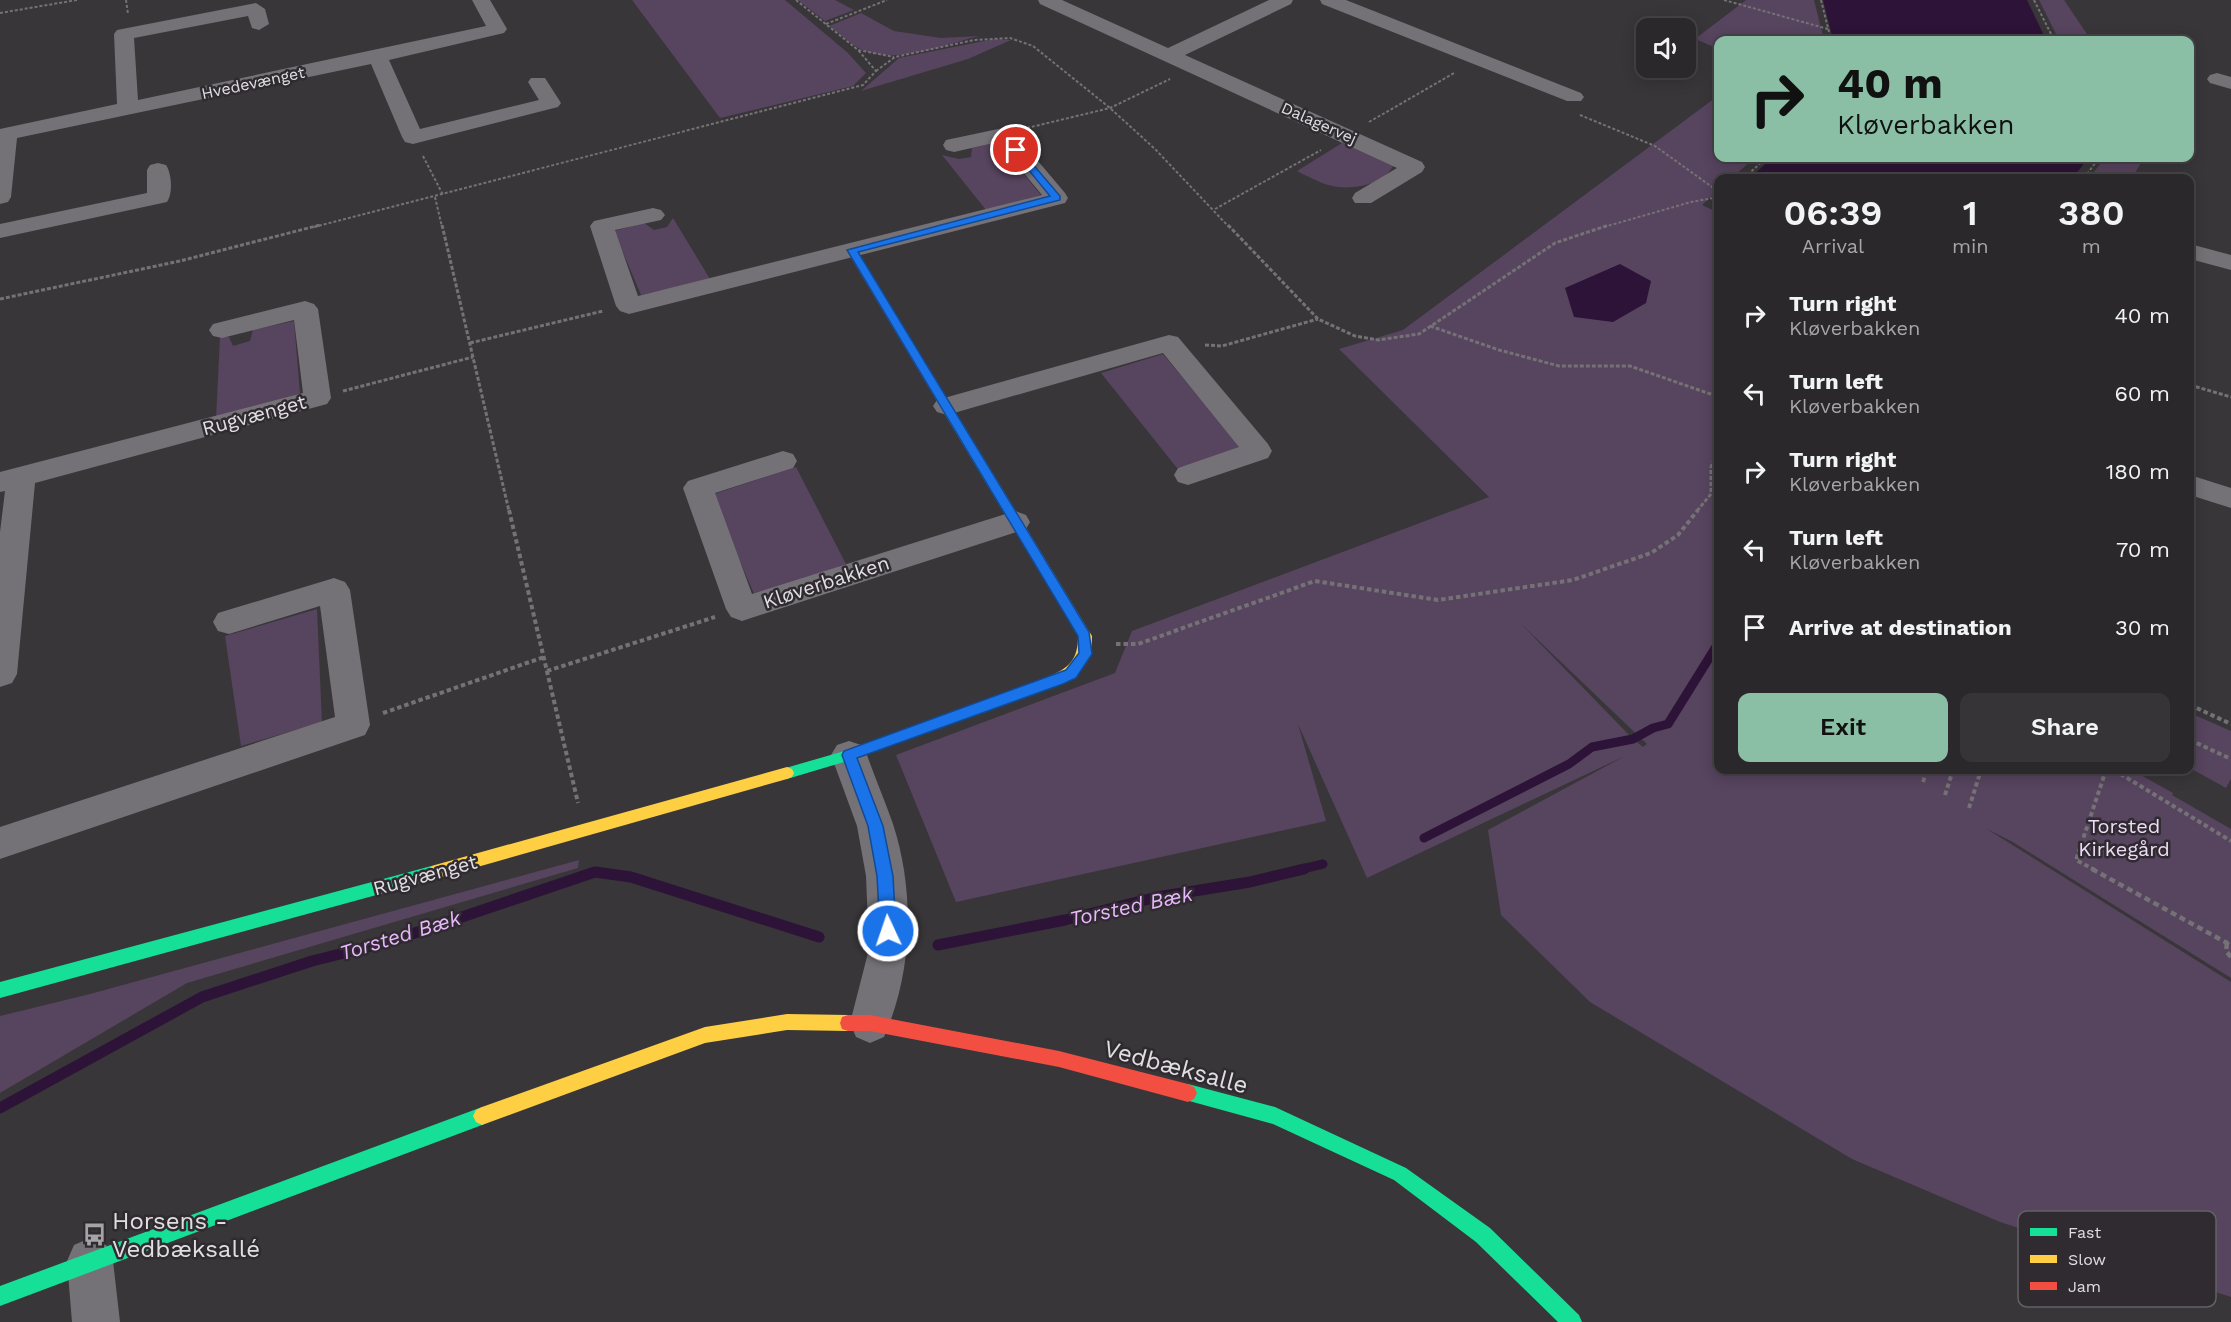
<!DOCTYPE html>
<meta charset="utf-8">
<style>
body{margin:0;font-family:"Work Sans",sans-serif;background:#363437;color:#f1f3f6;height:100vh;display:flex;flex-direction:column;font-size:22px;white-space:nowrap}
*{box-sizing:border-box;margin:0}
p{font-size:20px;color:#a5a6a9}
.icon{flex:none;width:33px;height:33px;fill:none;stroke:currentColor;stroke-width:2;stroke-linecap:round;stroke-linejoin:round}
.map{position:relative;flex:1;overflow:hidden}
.side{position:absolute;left:1714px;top:174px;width:480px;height:600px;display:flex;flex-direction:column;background:#2a282b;border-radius:12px;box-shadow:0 3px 15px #0003,0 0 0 2px #464447}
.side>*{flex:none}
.banner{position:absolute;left:1714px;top:36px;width:480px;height:126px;border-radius:12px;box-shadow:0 3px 15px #0003,0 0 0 2px #464447;background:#8abfa5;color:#111;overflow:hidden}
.fabs{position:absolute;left:1636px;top:18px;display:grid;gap:12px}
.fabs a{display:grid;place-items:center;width:60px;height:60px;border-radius:12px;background:#2a282b;box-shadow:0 3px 15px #0003,0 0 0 2px #464447;font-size:30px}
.pin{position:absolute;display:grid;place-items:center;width:51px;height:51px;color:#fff;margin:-26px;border:3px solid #fff;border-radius:50%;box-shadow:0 2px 6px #0007}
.me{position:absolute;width:66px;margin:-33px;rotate:357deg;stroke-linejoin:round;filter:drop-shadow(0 0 4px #0008)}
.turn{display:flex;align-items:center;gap:21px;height:126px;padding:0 24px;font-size:27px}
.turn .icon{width:78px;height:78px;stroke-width:2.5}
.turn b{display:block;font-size:42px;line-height:51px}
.eta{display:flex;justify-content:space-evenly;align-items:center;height:102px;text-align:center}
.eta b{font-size:36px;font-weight:600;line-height:42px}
.action{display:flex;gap:12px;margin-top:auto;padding:12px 24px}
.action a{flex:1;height:69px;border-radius:12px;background:#8abfa5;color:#111;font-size:24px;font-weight:600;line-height:69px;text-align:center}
.action a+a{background:#363437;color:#f1f3f6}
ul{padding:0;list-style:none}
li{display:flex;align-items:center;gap:18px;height:78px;padding:0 24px}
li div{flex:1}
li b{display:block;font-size:22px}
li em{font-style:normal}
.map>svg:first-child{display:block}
</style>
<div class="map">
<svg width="2231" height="1322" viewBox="0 0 2231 1322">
<rect width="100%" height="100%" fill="#383639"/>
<g fill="#57445f" fill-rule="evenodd">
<path d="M632,0H785L848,53L866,73L853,86L720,118Z"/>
<path d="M798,0H835L854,10L825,21Z"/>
<path d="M1746,0H1814L1824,40H1719V49L1695,39Z"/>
<path d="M2039,0H2064L2091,40H2059Z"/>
<path d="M861,13L894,31L941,38L979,36C943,45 890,68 855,46C846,40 838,32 829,26Z"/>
<path d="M994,39L1011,40L968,59L861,91L899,58Z"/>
<path d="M1719,95V158H1755L1731,178H1719V189L1702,205L1719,213V770H2138L2137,773L2173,793L2172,795L2231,829V978L2011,841L1987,829L2231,982V1297L2000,1222L1852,1159L1590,1002L1501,915L1488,830L1625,756L1367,878L1298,724L1326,821L956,902L896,755L1115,673L1132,631L1489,497L1339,349L1403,330ZM1521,624L1647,744L1643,747L1633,739Z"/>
<path d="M997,142L1041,195L986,210L942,155L959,159L971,157L972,148Z"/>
<path d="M1342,143L1393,166C1382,186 1349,191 1328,185C1318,182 1307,176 1297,171Z"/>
<path d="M2105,158H2144L2132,178H2089Z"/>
<path d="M673,218L710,279L641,295L614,231L644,223L654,230L667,227Z"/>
<path d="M294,321L300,394L216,419L220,337H229L233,346L250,341L253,330Z"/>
<path d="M1163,354L1243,450L1177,468L1101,373Z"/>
<path d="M796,467L846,564L755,596L711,495Z"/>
<path d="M317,609L322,722L241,746L225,636Z"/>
<path d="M2190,713L2231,731V779L2226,788L2190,768Z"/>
<path d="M579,860L578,868L187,983L0,1093V1016L90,994Z"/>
</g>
<g fill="#2d1337">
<path d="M1823,0H2027L2046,40H1833Z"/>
<path d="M1772,158H2088L2073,178H1750Z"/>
<path d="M1620,264L1651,281L1646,303L1613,322L1574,317L1565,288Z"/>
</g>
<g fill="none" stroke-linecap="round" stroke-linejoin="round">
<g stroke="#2d1337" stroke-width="9">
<path d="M1424,838L1569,764L1592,747L1633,739L1653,728L1668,724L1719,642"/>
<path d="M1298,870L1323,864"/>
</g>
<g stroke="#2d1337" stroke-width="11">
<path d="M938,945L1065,920L1157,897L1250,882L1304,869"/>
<path d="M0,1108L202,997L312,961L388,942L595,872L631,877L819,937"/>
</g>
<g stroke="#747275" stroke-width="2" stroke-dasharray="3 2" stroke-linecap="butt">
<path d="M126,0L128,14"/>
<path d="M796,0L858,50L894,57"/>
<path d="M1724,0L1828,29"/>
<path d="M1821,0L1831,40"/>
<path d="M2034,0L2054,40"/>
<path d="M0,13L77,0"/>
<path d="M826,24L887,0"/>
<path d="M876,71L895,57L974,40L1010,38L1033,46L1110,108L1155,149L1229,227"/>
<path d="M1580,115L1655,146L1719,192"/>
<path d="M1369,122L1454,73"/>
<path d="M1027,128L1110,108L1170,79"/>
<path d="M423,156L443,195"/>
<path d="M1744,178L1766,158"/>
<path d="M2084,178L2099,158"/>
<path d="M435,197L442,227"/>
<path d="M1215,209L1321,150"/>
<path d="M314,227L863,85L876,71L858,50"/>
<path d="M1604,227L1691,202L1719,197"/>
<path d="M1719,227L1713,209L1719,203"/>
</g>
<g stroke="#747275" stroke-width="3" stroke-dasharray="4 2" stroke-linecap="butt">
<path d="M442,225L509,511"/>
<path d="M1228,225L1318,319L1355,336L1378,340L1419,334L1555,243L1609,225"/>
<path d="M0,299L180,261L320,225"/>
<path d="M1430,326L1499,350L1559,366H1630L1719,397"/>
<path d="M470,343L603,311"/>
<path d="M1205,345L1222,346L1318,319"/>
<path d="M2190,385L2231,397"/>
<path d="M343,391L473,357"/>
<path d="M1697,511L1711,494V467L1719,447"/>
</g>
<g stroke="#747275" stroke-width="4" stroke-dasharray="4.5 3" stroke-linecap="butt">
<path d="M509,510L578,803"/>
<path d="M1116,644H1138L1315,581L1438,600L1573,580L1651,553L1678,535L1698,510"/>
<path d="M547,671L715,617"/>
<path d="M2190,705L2231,724"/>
<path d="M383,713L544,657"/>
<path d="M2190,740L2231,759"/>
<path d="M2114,770L2231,841"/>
<path d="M1923,782L1927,770"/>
<path d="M1945,795L1953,770"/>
<path d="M1969,808L1981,770"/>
<path d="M2095,870L2076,860L2106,770"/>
</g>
<g stroke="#747275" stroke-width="4.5" stroke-dasharray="6 4" stroke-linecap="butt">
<path d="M2092,869L2227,943L2231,940"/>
<path d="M2227,943L2226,951L2231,957"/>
</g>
<g fill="#757277" fill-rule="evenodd">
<path d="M472,0H490L507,29L504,33L389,60L420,129L539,100L528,82L531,78H545L561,103L558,107L413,144L405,142L402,137L371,64L17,138L11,197L8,202L0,204V129L117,104L114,34L117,30L256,3L265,9L269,24L259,30L252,28L248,16L134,38L138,100L486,26Z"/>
<path d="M1038,0H1062L1168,48L1269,0H1293L1291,4L1185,55L1422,162L1425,167L1422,172L1371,203H1355L1352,198L1355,193L1397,168L1040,4Z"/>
<path d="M1320,0H1346L1581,93L1584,97L1581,101H1567L1322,4Z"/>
<path d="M2217,73L2231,77V89L2210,83L2207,79L2210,75Z"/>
<path d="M1003,128L1011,129L1065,193L1068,198L1065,203L629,314L620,311L616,306L590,226L594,221L653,208L661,210L665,215L661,220L615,230L638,296L1042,195L998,142L954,152L946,150L943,145L946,140Z"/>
<path d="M158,163L166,165C172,174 173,194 167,202L0,238V224L147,193V170L150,165Z"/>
<path d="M2190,244L2231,255V270L2190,259Z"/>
<path d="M305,301L314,304L318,309L331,398L327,404L35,483L17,674L12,683L0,687V532L5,491L0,492V472L303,393L294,320L222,338L213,336L209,330L213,324Z"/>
<path d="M1169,335L1178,337L1268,444L1272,451L1268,458L1188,485L1178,482L1174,475L1178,468L1239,447L1163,353L947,415L937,412L933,406L937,400Z"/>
<path d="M783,451L793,454L797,461L793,468L715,493L752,594L1015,511L1026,515L1030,522L1026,529L742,621L731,617L726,609L683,488L688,481Z"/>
<path d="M2190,475L2231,488V508L2190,495Z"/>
<path d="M334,578L345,582L350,590L370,725L365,735L0,859V827L335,717L320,606L229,634L218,631L213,622L218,613Z"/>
<path d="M849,741L861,745L867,755C875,778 885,801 893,824C915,892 913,971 884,1037L870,1043L856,1037L850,1023L869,949L866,876L857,826L831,755L837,745Z"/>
<path d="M90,1238L106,1245L113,1261L120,1322H72L67,1261L74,1245Z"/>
</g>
<g fill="#16e098" fill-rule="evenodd">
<path d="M1049,677L1054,678L1056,682L1054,686L854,759L787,779L782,777L780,773L782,769L848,750Z"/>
<path d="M435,865L440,867L443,872L440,877L435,879L0,998V982Z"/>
<path d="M1188,1084L1275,1107L1406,1168L1490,1228L1579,1315L1582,1322H1558L1476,1242L1394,1180L1273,1124L1182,1099L1179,1093L1182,1087Z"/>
<path d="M482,1107L488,1110L491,1116L488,1122L482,1125L0,1306V1286Z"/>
</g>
<g fill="#ffcf43" fill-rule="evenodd">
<path d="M944,399L950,403L1092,636C1092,658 1084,673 1063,682C1056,685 1051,688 1044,686L1042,682C1045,677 1048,677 1054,674C1072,666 1078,656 1078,636L938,403Z"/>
<path d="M787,767L792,769L794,773L792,777L787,779L435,879L430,877L427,872L430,867L435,865Z"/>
<path d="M787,1014L848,1015L854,1017L856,1023L854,1029L848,1031L787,1030L705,1043L482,1125L476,1122L473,1116L476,1110L482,1107L705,1027Z"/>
</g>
<g fill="#f24e42" fill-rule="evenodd">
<path d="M852,248L857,251L950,403L948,406L944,407L938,403L847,251Z"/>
<path d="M848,1015H870L1059,1051L1188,1084L1194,1087L1197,1093L1194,1099L1188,1102L1059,1067L870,1031H848L842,1029L840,1023L842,1017Z"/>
</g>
</g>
<path fill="#1a73e8" stroke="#114b97" stroke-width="1.5" d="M1013,148H1019L1060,196V200L858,252L1089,632L1092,654L1076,678L1063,684L857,758L883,826L893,876L896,931L894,936L888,938L882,936L880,931L877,876L868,826L842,755L844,751L1066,670L1079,653L1078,636L847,250L1050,196L1013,151Z"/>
<defs>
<symbol id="bus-bare" viewBox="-9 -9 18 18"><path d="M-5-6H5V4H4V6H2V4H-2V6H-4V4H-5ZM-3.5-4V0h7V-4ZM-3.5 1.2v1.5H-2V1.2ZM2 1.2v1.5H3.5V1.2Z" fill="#a6a3a7" stroke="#2f2b30" stroke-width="2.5" paint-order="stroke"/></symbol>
</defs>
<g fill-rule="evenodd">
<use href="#bus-bare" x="78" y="1218" width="33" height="33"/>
</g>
<g text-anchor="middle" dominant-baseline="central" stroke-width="5" stroke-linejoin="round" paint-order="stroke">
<g font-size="16" fill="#e1dee2" stroke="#2f2b30">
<text transform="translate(253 83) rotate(-12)">Hvedevænget</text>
<text transform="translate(1319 123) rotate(24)">Dalagervej</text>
</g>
<g font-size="20" fill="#e1dee2" stroke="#2f2b30">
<text transform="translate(254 415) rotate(-15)">Rugvænget</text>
<text transform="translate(826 582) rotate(-18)">Kløverbakken</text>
<text transform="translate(425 875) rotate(-15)">Rugvænget</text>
</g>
<g font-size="20" fill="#eedbf7" stroke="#2f2b30">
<text x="2124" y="826">Torsted<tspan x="2124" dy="23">Kirkegård</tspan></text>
</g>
<g font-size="21" font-style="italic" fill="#e8b7fc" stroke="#2f2b30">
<text transform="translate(1131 906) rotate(-12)">Torsted Bæk</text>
<text transform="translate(400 935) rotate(-17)">Torsted Bæk</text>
</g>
<g font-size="24" fill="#e1dee2" stroke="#2f2b30">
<text transform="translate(1176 1067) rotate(15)">Vedbæksalle</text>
</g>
<g font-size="24" fill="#e1dee2" stroke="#2f2b30" text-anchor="start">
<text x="112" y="1221">Horsens -<tspan x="112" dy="28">Vedbæksallé</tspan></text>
</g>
</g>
<rect x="2018" y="1211" width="198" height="96" rx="9" fill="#2f2b30" stroke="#646165" stroke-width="1.5"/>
<rect x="2030" y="1228" width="27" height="8" fill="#16e098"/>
<rect x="2030" y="1255" width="27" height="8" fill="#ffcf43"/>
<rect x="2030" y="1282" width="27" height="8" fill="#f24e42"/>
<g font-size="16" fill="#e1dee2">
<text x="2068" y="1238">Fast</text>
<text x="2068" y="1265">Slow</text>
<text x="2068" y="1292">Jam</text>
</g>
</svg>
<div class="fabs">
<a><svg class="icon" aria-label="sound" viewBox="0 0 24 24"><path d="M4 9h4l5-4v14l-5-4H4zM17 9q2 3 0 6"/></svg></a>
</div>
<div class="pin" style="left:1016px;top:150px;background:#d93025"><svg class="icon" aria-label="arrive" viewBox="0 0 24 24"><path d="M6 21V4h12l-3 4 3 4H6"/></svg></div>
<svg class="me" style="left:888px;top:931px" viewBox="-20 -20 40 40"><circle r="17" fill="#1a73e8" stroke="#fff" stroke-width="3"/><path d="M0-11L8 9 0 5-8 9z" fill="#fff"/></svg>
<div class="banner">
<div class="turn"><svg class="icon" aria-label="right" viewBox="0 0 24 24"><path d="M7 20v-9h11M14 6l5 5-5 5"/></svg><div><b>40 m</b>Kløverbakken</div></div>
</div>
<section class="side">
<div class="eta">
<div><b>06:39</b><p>Arrival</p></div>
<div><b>1</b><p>min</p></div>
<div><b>380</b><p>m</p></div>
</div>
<ul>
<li><svg class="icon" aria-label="right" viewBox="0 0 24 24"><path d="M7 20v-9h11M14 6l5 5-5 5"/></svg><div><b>Turn right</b><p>Kløverbakken</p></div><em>40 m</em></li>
<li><svg class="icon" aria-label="left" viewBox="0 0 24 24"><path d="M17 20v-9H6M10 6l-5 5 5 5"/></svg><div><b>Turn left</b><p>Kløverbakken</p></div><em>60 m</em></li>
<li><svg class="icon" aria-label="right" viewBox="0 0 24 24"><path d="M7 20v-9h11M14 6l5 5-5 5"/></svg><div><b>Turn right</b><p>Kløverbakken</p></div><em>180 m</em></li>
<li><svg class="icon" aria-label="left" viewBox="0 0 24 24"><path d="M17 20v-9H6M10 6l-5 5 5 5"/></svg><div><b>Turn left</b><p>Kløverbakken</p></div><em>70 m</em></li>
<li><svg class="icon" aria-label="arrive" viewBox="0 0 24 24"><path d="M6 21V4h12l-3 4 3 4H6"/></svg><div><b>Arrive at destination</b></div><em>30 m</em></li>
</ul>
<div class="action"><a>Exit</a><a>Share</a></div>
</section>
</div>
